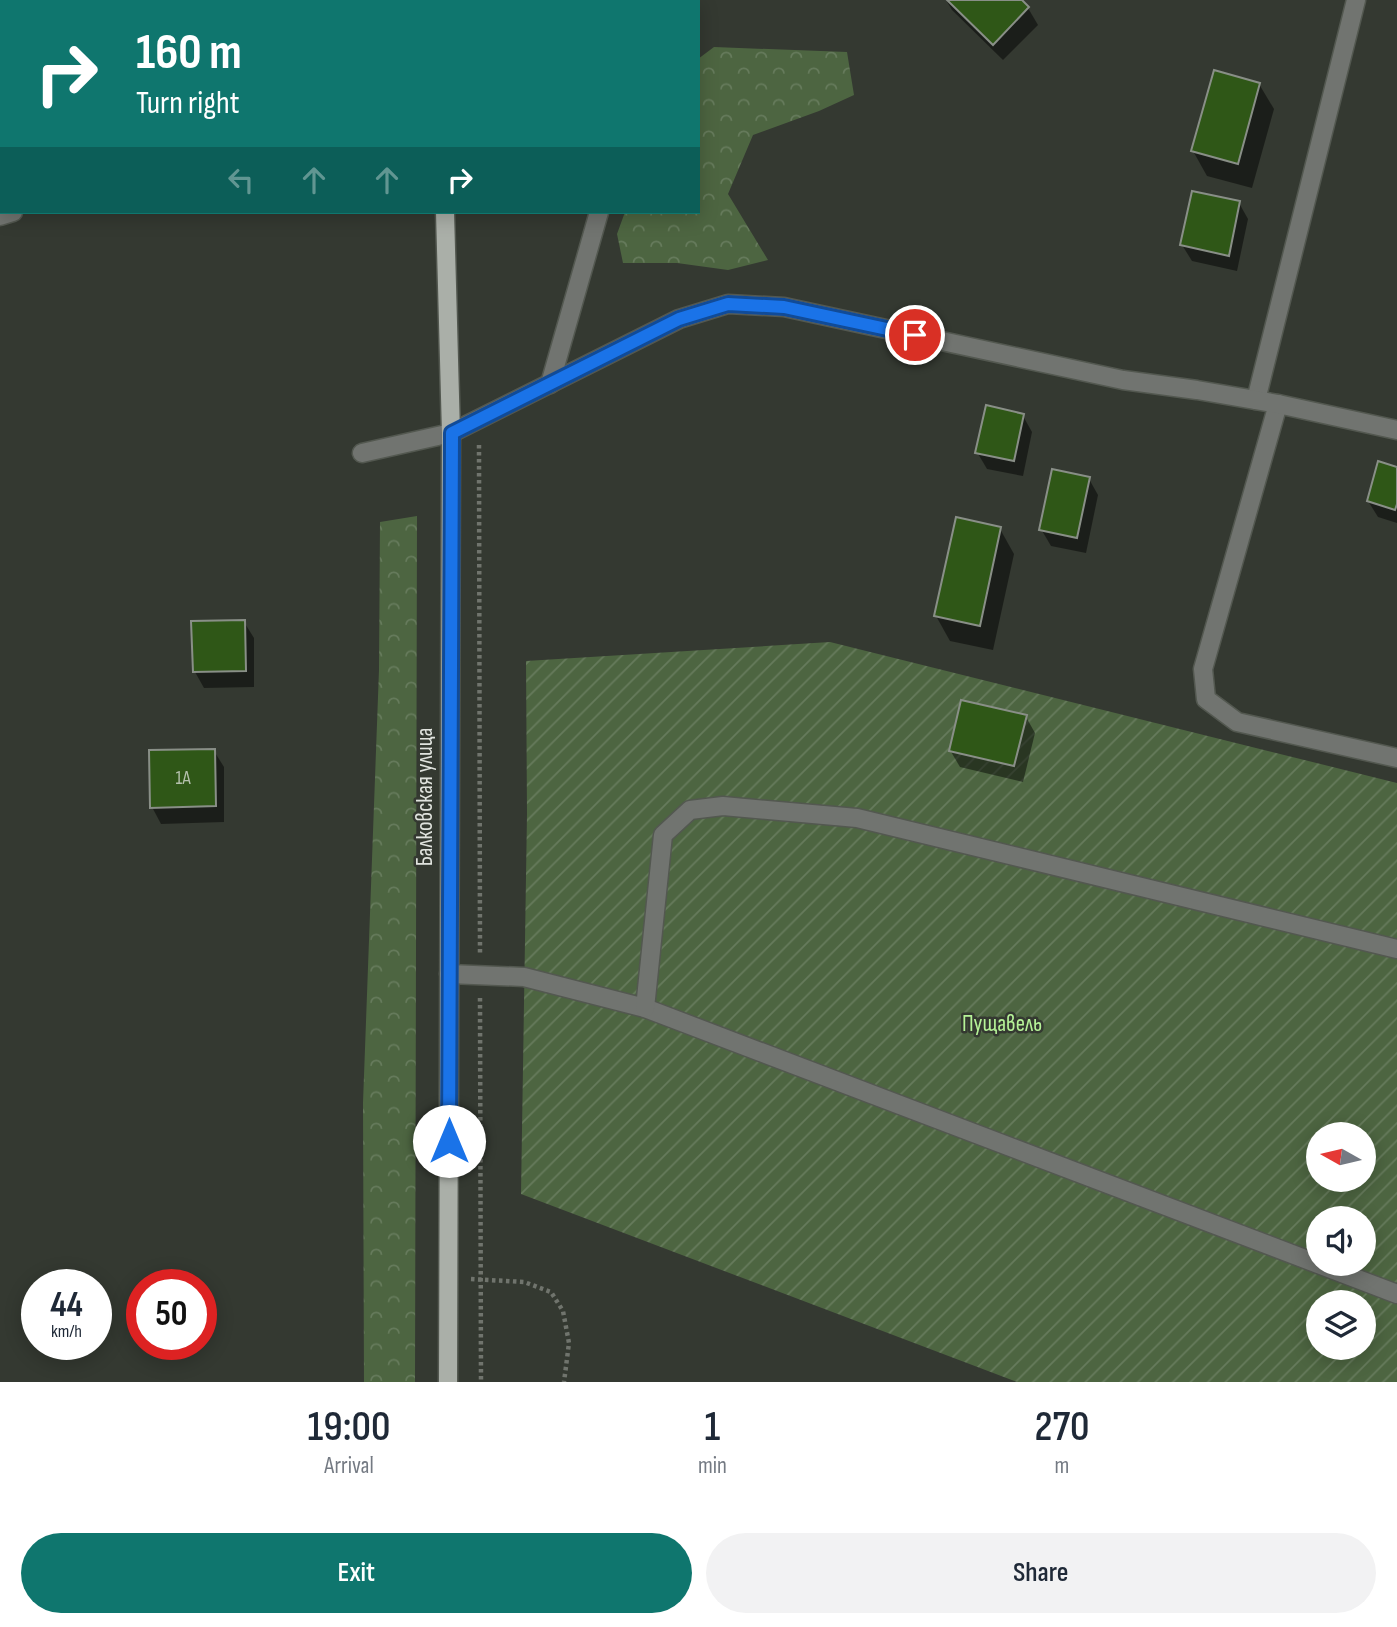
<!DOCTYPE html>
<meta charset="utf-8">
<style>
body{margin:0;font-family:"Sofia Sans Condensed",sans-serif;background:#f2f2f3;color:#1f2937;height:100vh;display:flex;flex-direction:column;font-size:26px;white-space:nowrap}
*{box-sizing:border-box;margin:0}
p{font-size:23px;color:#747a83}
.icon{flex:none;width:38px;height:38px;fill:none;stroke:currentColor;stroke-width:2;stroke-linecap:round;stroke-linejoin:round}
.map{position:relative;height:1382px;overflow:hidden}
.details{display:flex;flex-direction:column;background:#fff;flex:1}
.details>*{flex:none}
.top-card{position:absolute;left:0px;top:0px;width:700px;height:214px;box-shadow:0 4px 18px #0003;background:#0f766e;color:#fff;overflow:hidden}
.needle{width:46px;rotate:278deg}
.buttons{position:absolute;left:1306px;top:1122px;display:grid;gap:14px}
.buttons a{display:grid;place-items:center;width:70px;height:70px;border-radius:50%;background:#fff;box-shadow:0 4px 18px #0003;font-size:35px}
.speed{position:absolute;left:21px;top:1269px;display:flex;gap:14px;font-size:35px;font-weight:700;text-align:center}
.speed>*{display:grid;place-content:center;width:91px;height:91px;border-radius:50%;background:#fff;box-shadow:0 4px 18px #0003;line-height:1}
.speed small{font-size:18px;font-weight:400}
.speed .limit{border:10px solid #d22;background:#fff;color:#111}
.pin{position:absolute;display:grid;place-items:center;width:60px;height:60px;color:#fff;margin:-30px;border:4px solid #fff;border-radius:50%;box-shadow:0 2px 7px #0007}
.me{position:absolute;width:77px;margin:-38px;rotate:0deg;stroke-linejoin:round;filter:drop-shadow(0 0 5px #0008)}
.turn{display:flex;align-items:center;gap:24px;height:147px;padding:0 21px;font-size:32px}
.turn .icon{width:91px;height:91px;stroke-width:2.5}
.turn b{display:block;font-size:49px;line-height:60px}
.lanes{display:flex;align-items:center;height:66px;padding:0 21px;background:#0003;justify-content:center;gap:35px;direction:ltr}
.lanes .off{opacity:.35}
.eta{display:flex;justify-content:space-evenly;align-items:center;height:119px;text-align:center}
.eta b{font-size:42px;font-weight:600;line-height:49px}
.button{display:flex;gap:14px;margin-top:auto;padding:14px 21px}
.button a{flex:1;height:80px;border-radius:42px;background:#0f766e;color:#fff;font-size:28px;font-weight:600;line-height:80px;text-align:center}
.button a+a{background:#f2f2f3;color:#1f2937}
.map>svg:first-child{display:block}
</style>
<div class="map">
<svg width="1397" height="1382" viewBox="0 0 1397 1382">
<defs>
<pattern id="forest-crowns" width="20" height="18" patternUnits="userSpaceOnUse" patternTransform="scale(1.75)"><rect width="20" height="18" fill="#4d6541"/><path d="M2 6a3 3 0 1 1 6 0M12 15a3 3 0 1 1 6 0" fill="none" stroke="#667b5c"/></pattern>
<pattern id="garden-furrows" width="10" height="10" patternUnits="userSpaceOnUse" patternTransform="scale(1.75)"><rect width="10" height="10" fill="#4d6541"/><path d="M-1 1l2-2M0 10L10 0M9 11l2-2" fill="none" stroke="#667b5c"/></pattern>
</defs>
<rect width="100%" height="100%" fill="#343931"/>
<g fill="url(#forest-crowns)">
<path d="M714,47L847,52L854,95L819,111L753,135L728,194L768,260L728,270L677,263H623L617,234L625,212H698V59Z"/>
<path d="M417,516L415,1382H364L363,1103L379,670L380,522Z"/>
</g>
<path fill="url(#garden-furrows)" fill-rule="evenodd" d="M830,642L1397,783V1382H1017L521,1194L527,814L526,661ZM1318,1134H1363V1180H1318ZM1318,1218H1363V1264H1318ZM1318,1302H1363V1348H1318Z"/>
<g fill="#0007">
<path d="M303,0H344V2H304Z"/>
<path d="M946,0H1020L1028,8L1038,25L1003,60L952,10Z"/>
<path d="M1259,84L1274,109L1252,188L1207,176L1193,151Z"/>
<path d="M1239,203L1248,219L1237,271L1192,261L1182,245Z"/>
<path d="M1023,416L1032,432L1023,476L987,469L977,452Z"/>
<path d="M1397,468V523L1378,517L1368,501Z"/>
<path d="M1089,479L1098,495L1086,553L1051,546L1041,529Z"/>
<path d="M1000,529L1014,554L993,650L950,641L936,616Z"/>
<path d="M244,622L254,638V687L204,688L195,672Z"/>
<path d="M1026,717L1035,733L1023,782L960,767L950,750Z"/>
<path d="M214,751L224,767V822L161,824L152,807Z"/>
</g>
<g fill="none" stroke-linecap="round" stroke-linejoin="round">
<g stroke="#132807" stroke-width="9">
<path d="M103,2L104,0"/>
<path d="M0,129L2,128"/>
</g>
</g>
<g fill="#2f5717" stroke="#898f87" stroke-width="2">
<path d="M947,0H1022L1029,7L993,45Z"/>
<path d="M1214,70L1260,83L1238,164L1191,151Z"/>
<path d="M1192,191L1240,201L1229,256L1180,245Z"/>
<path d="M986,405L1024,414L1014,461L975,453Z"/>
<path d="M1378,461L1397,467V504L1395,510L1367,501Z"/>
<path d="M1052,469L1090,477L1077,538L1039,530Z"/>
<path d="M956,517L1001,527L980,626L934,616Z"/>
<path d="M245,620L246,671L193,672L191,621Z"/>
<path d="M961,700L1027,715L1014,766L949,751Z"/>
<path d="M215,749L216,806L150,808L149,750Z"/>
</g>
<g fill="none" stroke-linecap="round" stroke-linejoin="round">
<defs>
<g id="minor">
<path d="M0,216L13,212"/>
<path d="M550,384L599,212"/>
<path d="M1256,400L1356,0"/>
<path d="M1278,404L1203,669L1206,699L1237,722L1397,758"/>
<path d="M362,453L451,433L679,319L728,304L784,307L1123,380L1197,390L1278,404L1397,430"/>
<path d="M449,974L524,977L645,1008L1397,1294"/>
<path d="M645,1008L663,835L690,810L723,806L857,818L1397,949"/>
</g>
<g id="major">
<path d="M445,2V0"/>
<path d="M445,212L451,433L448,1382"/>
</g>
</defs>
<use href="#minor" stroke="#535850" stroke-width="21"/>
<use href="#major" stroke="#535850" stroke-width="21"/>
<g stroke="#70746d" stroke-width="4.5" stroke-dasharray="3.5 3.5" stroke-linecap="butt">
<path d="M479,445L480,954"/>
<path d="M480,998L481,1382"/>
<path d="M471,1279L524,1282L551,1292L563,1311L569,1343L564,1382"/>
</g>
<use href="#minor" stroke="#717470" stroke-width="18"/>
<use href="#major" stroke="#aaafa8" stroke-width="18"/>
</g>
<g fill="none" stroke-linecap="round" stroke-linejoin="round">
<defs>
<path id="route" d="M449,1141L452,433L679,319L728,304L784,307L915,335"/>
</defs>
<use href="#route" stroke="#114b97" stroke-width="18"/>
<use href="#route" stroke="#1a73e8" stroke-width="12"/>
</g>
<g text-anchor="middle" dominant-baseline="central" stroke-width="5" stroke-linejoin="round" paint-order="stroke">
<g font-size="19" fill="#b4c0ac">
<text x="183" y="778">1А</text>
</g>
<g font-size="23" fill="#e0e3de" stroke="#343931">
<text transform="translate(425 797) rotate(-90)">Балковская улица</text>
</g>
<g font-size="23" fill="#b6f398" stroke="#343931">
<text x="1002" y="1024">Пущавель</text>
</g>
</g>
</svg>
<div class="buttons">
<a><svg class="needle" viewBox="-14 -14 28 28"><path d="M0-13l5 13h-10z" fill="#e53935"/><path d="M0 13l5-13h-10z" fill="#747a83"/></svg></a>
<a><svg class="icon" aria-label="sound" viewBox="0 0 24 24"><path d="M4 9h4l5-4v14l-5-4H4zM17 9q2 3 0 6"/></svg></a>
<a><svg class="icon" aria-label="layers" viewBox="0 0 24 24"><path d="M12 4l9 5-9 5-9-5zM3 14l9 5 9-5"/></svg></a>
</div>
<div class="speed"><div>44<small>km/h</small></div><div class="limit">50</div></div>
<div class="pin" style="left:915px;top:335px;background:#d93025"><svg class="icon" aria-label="arrive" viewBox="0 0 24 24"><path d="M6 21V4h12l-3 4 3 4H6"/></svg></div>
<svg class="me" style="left:449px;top:1141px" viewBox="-20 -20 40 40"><circle r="19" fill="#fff"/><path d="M0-13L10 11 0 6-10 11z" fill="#1a73e8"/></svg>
<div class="top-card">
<div class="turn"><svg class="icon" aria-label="right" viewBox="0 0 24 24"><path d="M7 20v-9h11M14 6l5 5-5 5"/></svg><div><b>160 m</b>Turn right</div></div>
<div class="lanes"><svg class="icon off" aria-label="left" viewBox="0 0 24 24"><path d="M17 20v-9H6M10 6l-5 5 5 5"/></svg><svg class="icon off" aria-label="ahead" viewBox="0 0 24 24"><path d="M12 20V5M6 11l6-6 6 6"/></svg><svg class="icon off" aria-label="ahead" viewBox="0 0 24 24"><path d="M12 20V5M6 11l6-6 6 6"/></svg><svg class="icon" aria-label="right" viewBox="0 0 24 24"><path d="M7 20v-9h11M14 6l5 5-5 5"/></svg></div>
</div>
</div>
<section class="details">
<div class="eta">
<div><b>19:00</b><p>Arrival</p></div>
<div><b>1</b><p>min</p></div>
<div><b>270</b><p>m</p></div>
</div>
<div class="button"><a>Exit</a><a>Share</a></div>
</section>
